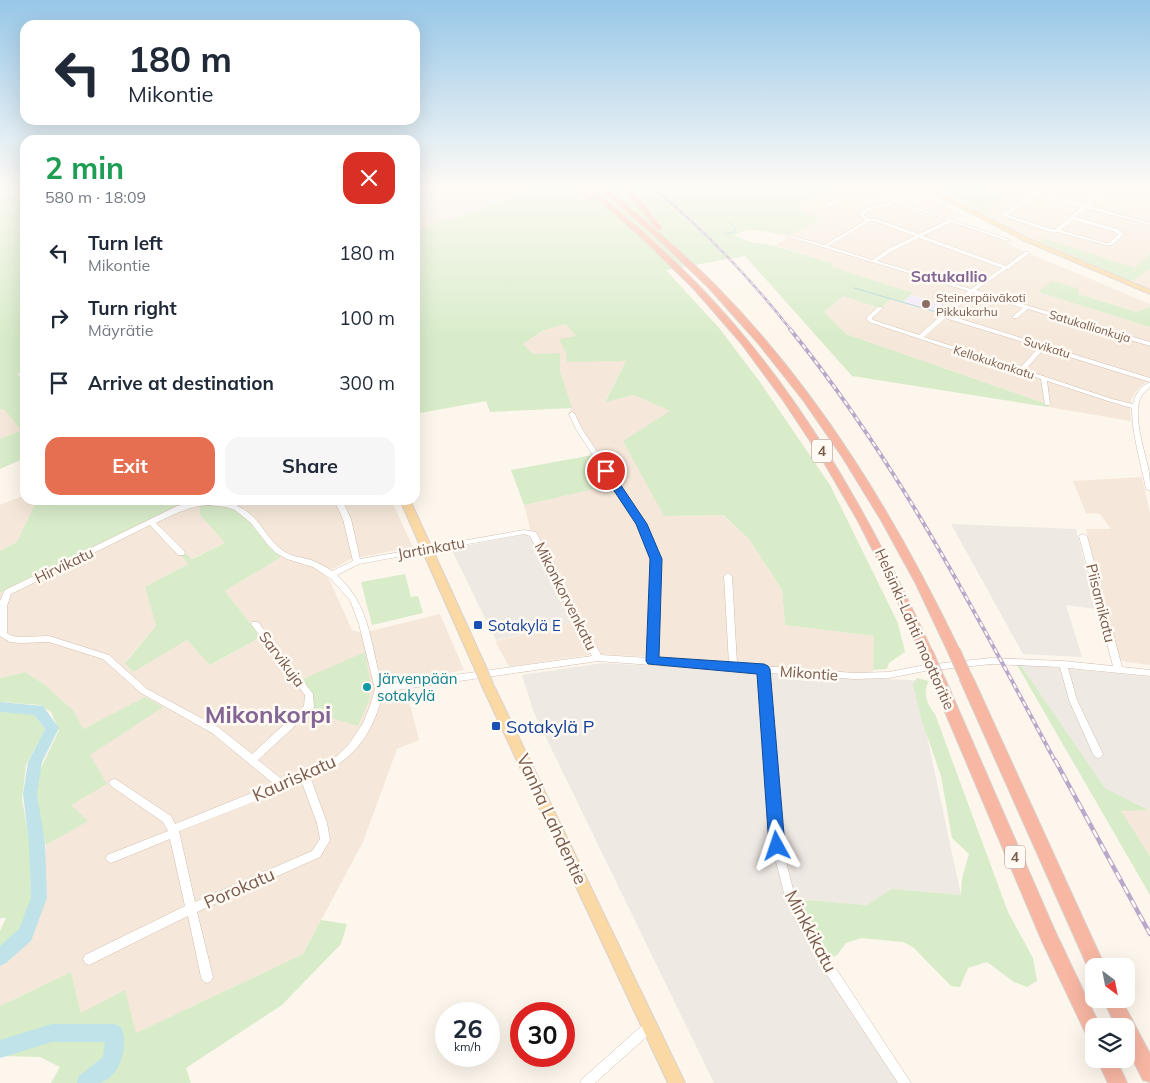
<!DOCTYPE html>
<meta charset="utf-8">
<style>
body{margin:0;font-family:Mulish,sans-serif;background:#f6f6f7;color:#1f2937;height:100vh;display:flex;flex-direction:column;font-size:19px;white-space:nowrap}
*{box-sizing:border-box;margin:0}
p{font-size:16px;color:#747a83}
.icon{flex:none;width:28px;height:28px;fill:none;stroke:currentColor;stroke-width:2;stroke-linecap:round;stroke-linejoin:round}
.map{position:relative;flex:1;overflow:hidden}
.sheet{position:absolute;left:20px;top:135px;width:400px;height:370px;display:flex;flex-direction:column;background:#fff;border-radius:15px;box-shadow:0 5px 20px #0002}
.sheet>*{flex:none}
.top-card{position:absolute;left:20px;top:20px;width:400px;height:105px;border-radius:15px;box-shadow:0 5px 20px #0002;background:#fff;color:#1f2937;overflow:hidden}
.needle{width:32px;rotate:148deg}
.buttons{position:absolute;left:1085px;top:958px;display:grid;gap:10px}
.buttons a{display:grid;place-items:center;width:50px;height:50px;border-radius:10px;background:#fff;box-shadow:0 5px 20px #0002;font-size:25px}
.speed{position:absolute;left:435px;top:1002px;display:flex;gap:10px;font-size:25px;font-weight:700;text-align:center}
.speed>*{display:grid;place-content:center;width:65px;height:65px;border-radius:50%;background:#fff;box-shadow:0 5px 20px #0002;line-height:1}
.speed small{font-size:12px;font-weight:400}
.speed .limit{border:8px solid #d22;background:#fff;color:#111}
.pin{position:absolute;display:grid;place-items:center;width:42px;height:42px;color:#fff;margin:-21px;border:2px solid #fff;border-radius:50%;box-shadow:0 1px 5px #0007}
.me{position:absolute;width:55px;margin:-28px;rotate:355deg;stroke-linejoin:round;filter:drop-shadow(0 0 4px #0008)}
.turn{display:flex;align-items:center;gap:18px;height:105px;padding:0 25px;font-size:22px}
.turn .icon{width:65px;height:65px;stroke-width:2.5}
.turn b{display:block;font-size:35px;line-height:42px}
.round{display:grid;place-items:center;flex:none;width:52px;height:52px;border-radius:15px;background:#f6f6f7}
.head{display:flex;align-items:center;justify-content:space-between;height:85px;padding:0 25px}
h1{font-size:30px;font-weight:700;line-height:38px;color:#1e9e55}
.action{display:flex;gap:10px;margin-top:auto;padding:10px 25px}
.action a{flex:1;height:58px;border-radius:15px;background:#e76f51;color:#fff;font-size:20px;font-weight:700;line-height:58px;text-align:center}
.action a+a{background:#f6f6f7;color:#1f2937}
ul{padding:0;list-style:none}
li{display:flex;align-items:center;gap:15px;height:65px;padding:0 25px}
li div{flex:1}
li b{display:block;font-size:19px}
li em{font-style:normal}
.map>svg:first-child{display:block}
</style>
<div class="map">
<svg width="1150" height="1083" viewBox="0 0 1150 1083">
<rect width="100%" height="100%" fill="#fdf6ec"/>
<g fill="#f5e8da" fill-rule="evenodd">
<path d="M833,188H860L896,201L1008,242L1014,247L1150,304V307L1136,312L1078,294L1079,290L1039,292L1150,327V379L1139,388L1132,397L1130,405L1131,421L1048,407L1047,404L846,334L824,312L843,296L880,307L892,298L946,315L953,309L832,267V263L775,245L820,218L804,212L799,204Z"/>
<path d="M926,188H1150V292L1025,239Z"/>
<path d="M424,212L443,220L415,232V215Z"/>
<path d="M566,324L576,336L626,361L605,401L634,395L671,411L664,516L722,515L749,539L782,590L785,625L874,636L873,672L854,673L653,657L596,654L509,667L495,641L570,623L532,536L524,505L615,484L572,414L560,371V353L533,354L523,344L542,331Z"/>
<path d="M4,408L19,428L25,425V429L0,439V410Z"/>
<path d="M1142,477L1150,514V665L1126,662L1118,659L1086,529H1111L1100,514L1086,513L1073,481Z"/>
<path d="M25,495V500H37L17,542L0,551V505Z"/>
<path d="M190,500H391L413,547L351,559L323,574L330,581L352,630L362,633L440,614L464,670L397,682L411,708L419,740L397,749L363,842L303,954L136,1033L81,1013L71,972L0,1006V960L29,934L43,897L46,845L87,821L71,806L90,755L145,697L83,729L74,711L44,684L25,672L0,678V593ZM200,515L255,527L270,548L281,557L225,591L261,637L211,665L187,640L125,662L156,626L146,587L188,564L180,554L191,559L225,543Z"/>
<path d="M1120,810H1150V856Z"/>
</g>
<path fill="#fde8e0" d="M860,188H913L963,216L953,220Z"/>
<g fill="#efe9e4">
<path d="M438,188H537L447,221L415,209V193Z"/>
<path d="M951,524L1076,529L1096,609L1066,605L1082,657L1023,654Z"/>
<path d="M524,534L532,536L570,623L496,640L451,549Z"/>
<path d="M603,663L848,678L915,680L961,895L893,889L867,905L809,900L801,902L796,909L899,1083H714L534,713L522,675Z"/>
<path d="M1020,664L1150,677V810L1105,788Z"/>
</g>
<path fill="#f3e8fa" d="M911,295L949,307L941,314L903,302Z"/>
<g fill="#d8ecc9">
<path d="M0,188H25V371L17,374L25,381V425L19,428L4,409L0,410Z"/>
<path d="M537,188H833L799,204L804,212L820,218C812,223 802,230 793,234C778,239 751,221 735,236L750,242L772,245L832,263V267L913,293L903,302L891,299L880,308L843,296L824,312L846,334L1047,404L1048,407L852,376L745,256L666,270L719,328L760,382L830,485L898,623L905,652L889,663L887,669L873,670L874,636L785,625L782,590L749,539L723,515L664,516L623,441L670,411L634,395L605,402L626,361L567,362L566,353L559,339L576,336L566,324L542,331L523,344L533,354L560,353V371L572,408L490,412L486,401L415,414V232L443,220L456,218Z"/>
<path d="M937,188H977L1006,196L983,211Z"/>
<path d="M1046,239L1135,268L1150,254V269L1131,281L1039,241Z"/>
<path d="M1052,281L1079,289L1078,294L1136,312L1150,307V327L1038,292Z"/>
<path d="M25,429V458L0,469V439Z"/>
<path d="M593,455L612,485L524,505L511,470Z"/>
<path d="M37,500H190L0,593V551L17,542Z"/>
<path d="M200,504C251,503 249,531 281,557L225,591L261,637L210,665L187,640L133,672L125,663L156,626L145,587L188,564L180,554L184,552L192,559L225,543L200,515Z"/>
<path d="M405,574L411,597L418,596L423,613L372,625L361,582Z"/>
<path d="M365,652L370,681L362,687L363,690L369,691L370,698L358,726L308,711L312,706L301,680Z"/>
<path d="M1020,664L1105,788L1149,810L1121,811L1150,856V895L1017,665Z"/>
<path d="M25,672L44,684L74,711L83,729L145,697L163,707L90,755L107,784L71,805L88,821L46,845L33,792L42,766L59,730L51,712L40,705L0,702V678Z"/>
<path d="M917,678L929,681C922,693 927,704 935,714L1008,912L1033,958L1037,981L1027,987L1014,982L987,962L968,968L960,987L951,986L913,947L903,942L861,938L846,943L837,955L831,958L828,957L799,906L801,902L809,900L867,905L892,889L961,895L962,878L969,854L952,838L941,776L921,718L913,684Z"/>
<path d="M0,712L33,714L45,729L26,765L22,799L30,845L31,900L21,934L0,952V931L6,918H0Z"/>
<path d="M321,920L347,924L341,944L282,1005L186,1068L191,1083H90L116,1063L118,1030H53L0,1046V1006L71,972L81,1013L125,990L136,1033L303,954Z"/>
<path d="M52,1036H113L110,1061L82,1083H51L60,1067L40,1057L0,1056V1051Z"/>
</g>
<g fill="none" stroke-linecap="round" stroke-linejoin="round">
<g stroke="#a5d3da" stroke-width="1">
<path d="M724,234L735,232L736,228L728,222"/>
<path d="M854,288L940,313"/>
</g>
<g fill="#bfe3e8" fill-rule="evenodd">
<path d="M0,702L43,706L59,728L42,762L37,794L45,843L47,898L31,941L6,963L0,966V946L19,929L31,898L29,843L23,794L28,762L45,729L34,715L0,712Z"/>
<path d="M52,1024H115L121,1027C129,1044 121,1077 100,1083C93,1083 83,1083 77,1083L79,1076L103,1057L105,1042H52L0,1058V1040Z"/>
</g>
<defs>
<g id="minor">
<path d="M858,188H862L897,200L933,191V193L901,202L1011,240L1007,241L952,222L923,236L1006,266L1025,252H1029V254L1010,267V269H1007L976,290L1150,342V346L1028,309L1017,318H1013V316L1023,308L973,293L948,315L1150,378V382L1044,349L1025,370L1112,399L1133,404C1135,394 1141,386 1150,382V387C1146,390 1142,394 1140,399C1133,419 1145,451 1149,472C1150,478 1150,485 1150,491L1146,489C1141,462 1132,436 1132,408L1108,401L1047,381L1050,404L1049,405H1045L1041,379L869,322L866,318L878,307H882V309L872,318L873,320L919,335L968,291L786,236L788,235L824,245L865,221L860,215L863,209L892,201L860,190L832,203L833,206H829L827,203ZM896,203L948,220L919,234L876,219H868L864,215L867,211ZM870,221H874L915,236L890,248L872,260L828,246ZM919,238L1002,268L971,289L877,261L894,250ZM945,318L1039,347L1020,368L924,337Z"/>
<path d="M1014,188H1022L1085,205L1105,188H1110L1089,206L1150,223V225L1086,208L1075,217L1117,229L1123,233V235L1112,245H1106L1057,232L1053,233L1003,216V214L1032,193ZM1036,195L1082,207L1054,230L1008,215ZM1073,220L1113,231L1118,234L1109,243H1106L1060,230Z"/>
<path d="M1121,188H1128L1150,197V200Z"/>
<path d="M415,224L423,227V228L415,231V228H417L415,227Z"/>
<path d="M572,412L575,414L582,429L645,524L660,559L657,659L729,664L724,576L728,573L732,576L737,664L854,673L889,672L925,665L991,658L1063,661L1113,666L1079,536L1083,534L1087,536L1122,667L1150,670V676L1068,668L1077,700L1103,754L1101,757L1098,758L1095,757L1093,754L1069,700L1060,667L991,664L925,671L889,678L854,679L769,673L782,846L794,893L807,920L831,961L911,1083H898L823,969L799,928L784,893L772,846L760,673L598,661L383,692C373,736 352,762 311,779L327,823L330,840L320,857L197,912L213,977L211,981L207,983L203,981L201,977L188,916L93,963L89,965L85,963L83,959L85,955L185,906L170,839L111,863L107,861L106,858L107,855L168,831L163,822L111,786L109,783L111,780L114,779L117,780L171,816L175,824L274,784L212,733L141,693L103,659L49,642L20,643L10,642L0,636V601L5,590L177,506L199,501H219L231,504L237,500H246L237,506C261,516 263,536 282,550C291,557 301,557 311,560C319,563 326,567 332,571L353,561L343,519L334,500H342L351,519L360,559L524,530L536,532L601,655L649,658L652,559L637,524L576,429L569,414ZM209,505L226,507L235,510L251,523L268,545L276,553L287,559L313,567L331,579L350,600L359,624L375,689L370,706L363,723L349,744L337,756L319,767L284,781L258,760L312,710L314,707L313,694L258,622H252L251,624L305,695L304,706L252,754L218,727L147,689L109,655L49,636L20,637L12,636L7,633V606L11,594L150,525L178,555H184L185,553L184,551L156,523C174,514 189,506 209,505ZM524,534L530,536L592,656L382,685C370,644 371,606 337,575L359,564ZM302,783L317,823L320,839L312,851L195,902L179,831Z"/>
<path d="M650,1020L654,1022L656,1026L654,1030L595,1083H580L582,1079L646,1022Z"/>
</g>
<g id="major">
<path d="M923,188H930L1027,238L1150,290V294L1023,240Z"/>
<path d="M400,500H410L485,665L483,668L479,669L475,668L473,665Z"/>
<path d="M488,681L492,683L494,686L685,1083H668L482,686L484,683Z"/>
</g>
<g id="highway">
<path d="M571,188H579L595,199L590,200Z"/>
<path d="M585,188H592C629,219 665,251 698,285C801,391 872,520 933,653L932,656H922L891,586L858,521L822,459L783,400L741,343L694,289L642,238Z"/>
<path d="M599,188H606C643,219 680,250 714,284C819,390 896,518 960,651L959,654H949L916,584L881,520L843,458L803,400L758,343L709,288L656,237Z"/>
<path d="M624,188H631L661,227V229H657Z"/>
<path d="M967,675L972,676L974,680L1102,960L1105,966H1094V974L1090,972L960,680L962,676Z"/>
<path d="M939,676L944,677L946,681L1054,929L1100,1026H1094V1041L1088,1038L1042,941L932,681L934,677Z"/>
<path d="M1103,999H1121L1150,1054V1082L1143,1080L1126,1046V1026H1116Z"/>
<path d="M1097,1059H1116L1127,1083H1108Z"/>
</g>
</defs>
<use href="#minor" stroke="#d1beb0" stroke-width="1"/>
<use href="#major" stroke="#dad1cd" stroke-width="2"/>
<use href="#highway" stroke="#dad1cd" stroke-width="2"/>
<use href="#minor" fill="#fff" fill-rule="evenodd"/>
<use href="#major" fill="#fbd9a5" fill-rule="evenodd"/>
<use href="#highway" fill="#f7b7a3" fill-rule="evenodd"/>
<defs>
<path id="rail-far2" d="M653,188C705,230 750,278 791,330"/>
<path id="rail-far1" d="M790,329C897,461 975,612 1055,761"/>
<path id="rail" d="M1055,760L1150,934"/>
</defs>
<use href="#rail-far2" stroke="#b9a8c9" stroke-width="2.5"/>
<use href="#rail-far1" stroke="#b9a8c9" stroke-width="4"/>
<use href="#rail" stroke="#b9a8c9" stroke-width="4.5"/>
<use href="#rail-far2" stroke="#fffaf3" stroke-width="1" stroke-dasharray="4" stroke-linecap="butt"/>
<use href="#rail-far1" stroke="#fffaf3" stroke-width="2" stroke-dasharray="5" stroke-linecap="butt"/>
<use href="#rail" stroke="#fffaf3" stroke-width="2.5" stroke-dasharray="8" stroke-linecap="butt"/>
<defs>
<path id="major-bridge" d="M479,665L488,686"/>
<g id="highway-bridge">
<path d="M954,651L967,680"/>
<path d="M927,653L939,681"/>
</g>
</defs>
<use href="#major-bridge" stroke="#dad1cd" stroke-width="13" stroke-linecap="butt"/>
<use href="#highway-bridge" stroke="#dad1cd" stroke-width="14" stroke-linecap="butt"/>
<use href="#major-bridge" stroke="#fbd9a5" stroke-width="11"/>
<use href="#highway-bridge" stroke="#f7b7a3" stroke-width="12"/>
</g>
<linearGradient id="sky" x2="0" y2="1"><stop stop-color="#97c7e8"/><stop offset="0.55" stop-color="#fefbf6"/><stop offset="1" stop-color="#fefbf6" stop-opacity="0"/></linearGradient>
<rect width="1150" height="340" fill="url(#sky)"/>
<path fill="#1a73e8" stroke="#114b97" d="M606,468L610,469L647,524L662,559L659,657L764,664L768,666L770,669L785,846L783,851L777,853L772,851L769,846L757,674L648,664L646,661L650,559L636,524L601,471Z"/>
<circle fill="#8d6e63" stroke="#fffaf3" stroke-width="2" cx="926" cy="304" r="5"/>
<g fill="#1a4fb4" stroke="#fffaf3" stroke-width="2">
<rect x="473" y="620" width="10" height="10" rx="2.5"/>
<rect x="491" y="721" width="10" height="10" rx="2.5"/>
</g>
<circle fill="#0f9aa8" stroke="#fffaf3" stroke-width="2" cx="367" cy="687" r="5"/>
<g text-anchor="middle" dominant-baseline="central" stroke-width="5" stroke-linejoin="round" paint-order="stroke">
<g font-size="12" fill="#785e54" stroke="#fffaf3" text-anchor="start">
<text x="936" y="297">Steinerpäiväkoti<tspan x="936" dy="14">Pikkukarhu</tspan></text>
</g>
<g font-size="12" fill="#7a5c4d" stroke="#fffaf3">
<text transform="translate(1090 326) rotate(17)">Satukallionkuja</text>
<text transform="translate(1047 347) rotate(17)">Suvikatu</text>
<text transform="translate(994 362) rotate(18)">Kellokukankatu</text>
</g>
<g fill="#fffaf3" stroke="#a28b7f" stroke-width="1">
<rect x="812" y="439.5" width="20" height="23" rx="4"/>
<rect x="1005" y="845.5" width="20" height="23" rx="4"/>
</g>
<g font-size="14" font-weight="bold" fill="#7a5c4d">
<text x="822" y="451">4</text>
<text x="1015" y="857">4</text>
</g>
<g font-size="15" fill="#7a5c4d" stroke="#fffaf3">
<text transform="translate(431 548) rotate(-10)">Jartinkatu</text>
<text transform="translate(64 565) rotate(-26)">Hirvikatu</text>
<text transform="translate(566 596) rotate(63)">Mikonkorvenkatu</text>
<text transform="translate(1101 603) rotate(76)">Piisamikatu</text>
<text transform="translate(915 629) rotate(66)">Helsinki-Lahti moottoritie</text>
<text transform="translate(282 659) rotate(53)">Sarvikuja</text>
<text transform="translate(809 673) rotate(4)">Mikontie</text>
</g>
<g font-size="15" fill="#164399" stroke="#fffaf3" text-anchor="start">
<text x="488" y="625">Sotakylä E</text>
</g>
<g font-size="15" fill="#0d838f" stroke="#fffaf3" text-anchor="start">
<text x="377" y="678">Järvenpään<tspan x="377" dy="17">sotakylä</tspan></text>
</g>
<g font-size="16" font-weight="bold" fill="#846695" stroke="#fffaf3">
<text x="949" y="276">Satukallio</text>
</g>
<g font-size="18" fill="#164399" stroke="#fffaf3" text-anchor="start">
<text x="506" y="726">Sotakylä P</text>
</g>
<g font-size="18" fill="#7a5c4d" stroke="#fffaf3">
<text transform="translate(294 778) rotate(-24)">Kauriskatu</text>
<text transform="translate(552 819) rotate(65)">Vanha Lahdentie</text>
<text transform="translate(239 888) rotate(-24)">Porokatu</text>
<text transform="translate(811 931) rotate(62)">Minkkikatu</text>
</g>
<g font-size="24" font-weight="bold" fill="#846695" stroke="#fffaf3">
<text x="268" y="714">Mikonkorpi</text>
</g>
</g>
</svg>
<div class="buttons">
<a><svg class="needle" viewBox="-14 -14 28 28"><path d="M0-13l5 13h-10z" fill="#e53935"/><path d="M0 13l5-13h-10z" fill="#747a83"/></svg></a>
<a><svg class="icon" aria-label="layers" viewBox="0 0 24 24"><path d="M12 4l9 5-9 5-9-5zM3 14l9 5 9-5"/></svg></a>
</div>
<div class="speed"><div>26<small>km/h</small></div><div class="limit">30</div></div>
<div class="pin" style="left:606px;top:471px;background:#d93025"><svg class="icon" aria-label="arrive" viewBox="0 0 24 24"><path d="M6 21V4h12l-3 4 3 4H6"/></svg></div>
<svg class="me" style="left:777px;top:846px" viewBox="-20 -20 40 40"><path d="M0-17L14 15 0 8-14 15z" fill="#1a73e8" stroke="#fff" stroke-width="4"/></svg>
<div class="top-card">
<div class="turn"><svg class="icon" aria-label="left" viewBox="0 0 24 24"><path d="M17 20v-9H6M10 6l-5 5 5 5"/></svg><div><b>180 m</b>Mikontie</div></div>
</div>
<section class="sheet">
<div class="head"><div><h1>2 min</h1><p>580 m · 18:09</p></div><a class="round" style="background:#d93025;color:#fff"><svg class="icon" aria-label="close" viewBox="0 0 24 24"><path d="M6 6l12 12M18 6L6 18"/></svg></a></div>
<ul>
<li><svg class="icon" aria-label="left" viewBox="0 0 24 24"><path d="M17 20v-9H6M10 6l-5 5 5 5"/></svg><div><b>Turn left</b><p>Mikontie</p></div><em>180 m</em></li>
<li><svg class="icon" aria-label="right" viewBox="0 0 24 24"><path d="M7 20v-9h11M14 6l5 5-5 5"/></svg><div><b>Turn right</b><p>Mäyrätie</p></div><em>100 m</em></li>
<li><svg class="icon" aria-label="arrive" viewBox="0 0 24 24"><path d="M6 21V4h12l-3 4 3 4H6"/></svg><div><b>Arrive at destination</b></div><em>300 m</em></li>
</ul>
<div class="action"><a>Exit</a><a>Share</a></div>
</section>
</div>
